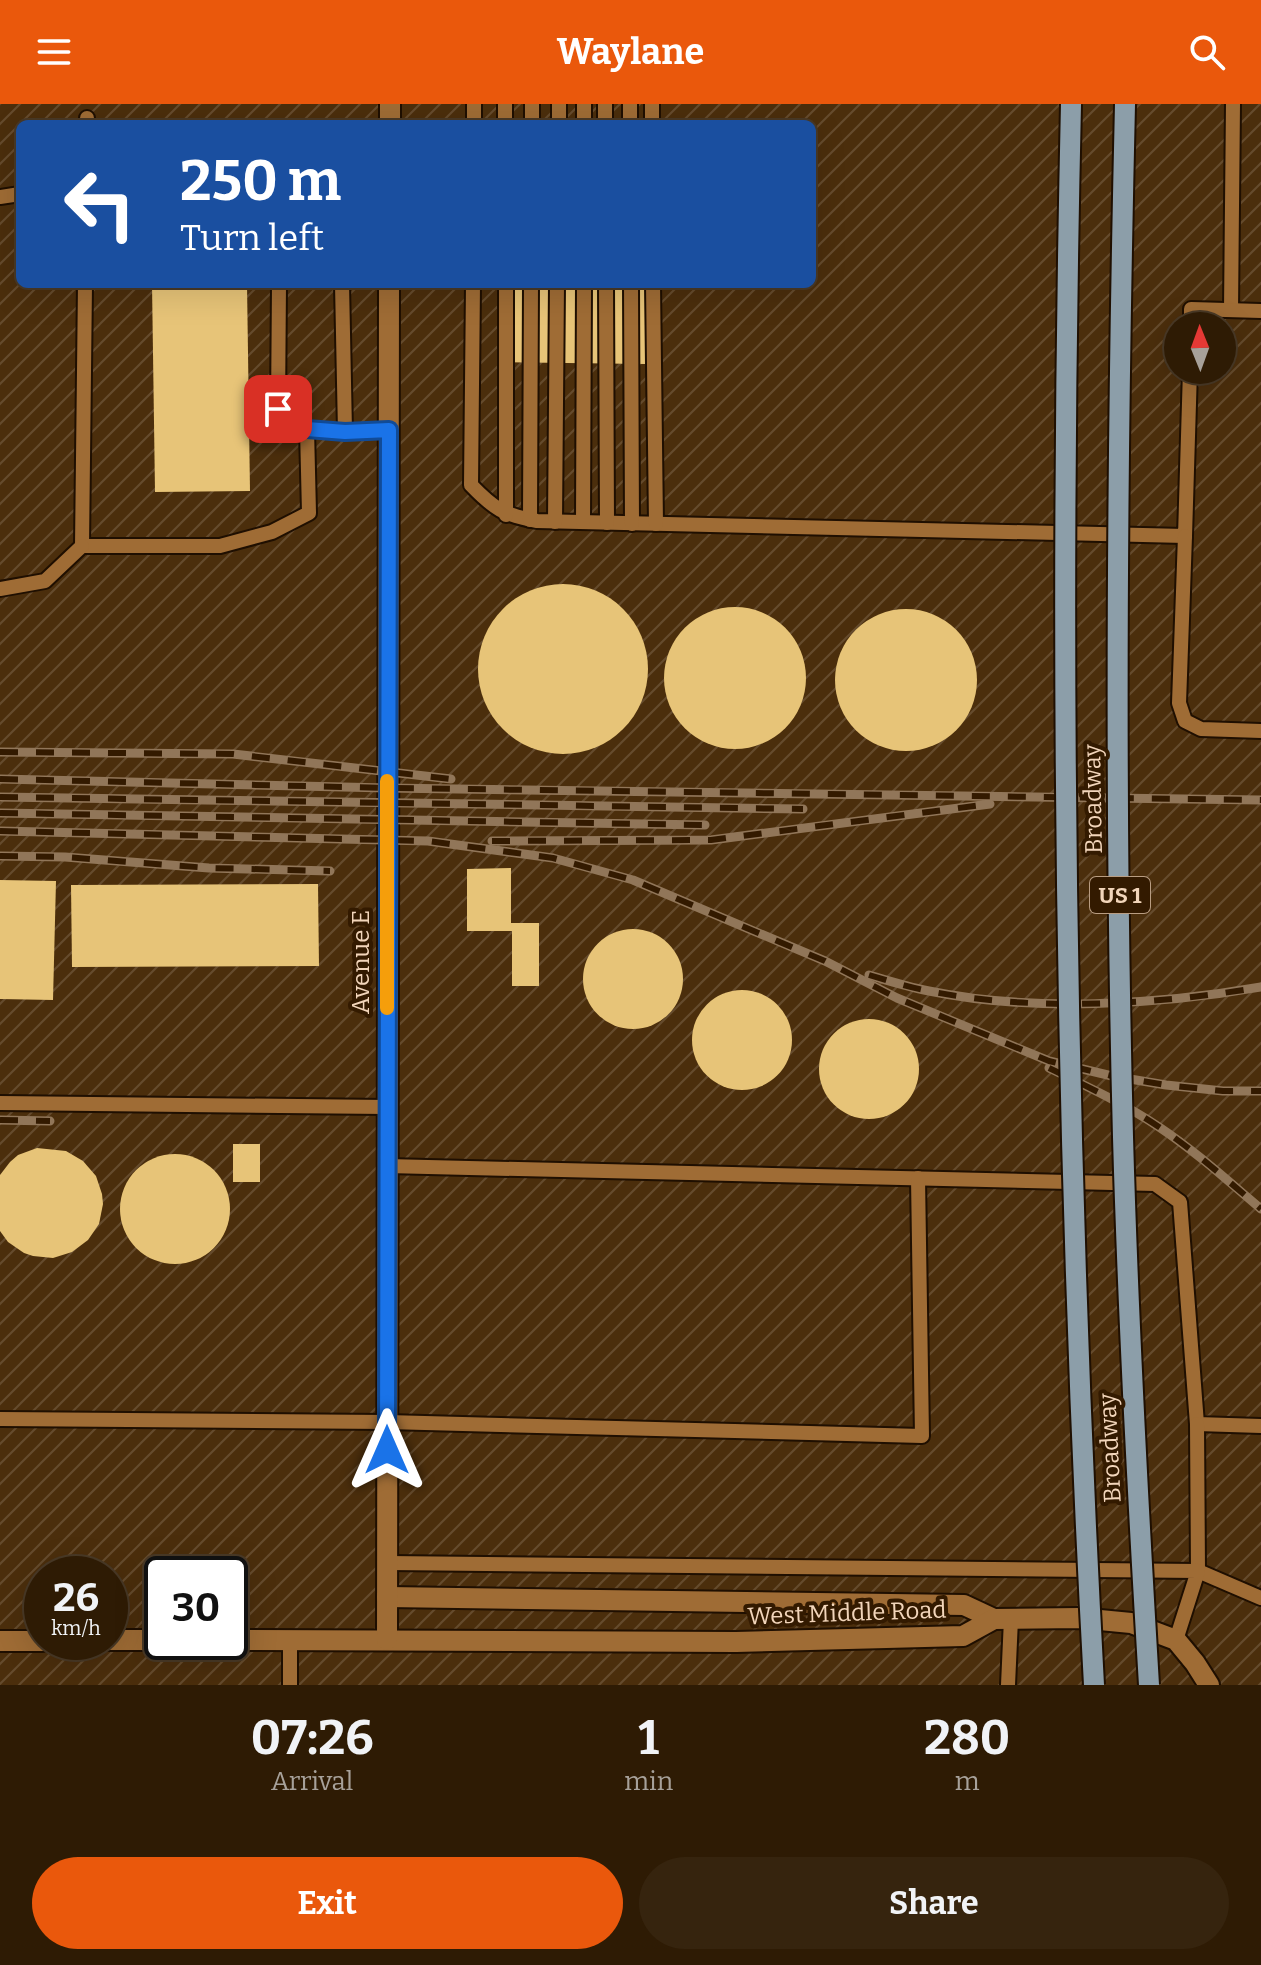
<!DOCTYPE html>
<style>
body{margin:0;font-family:Bitter,serif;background:#36240e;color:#f1f3f6;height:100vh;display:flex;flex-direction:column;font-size:30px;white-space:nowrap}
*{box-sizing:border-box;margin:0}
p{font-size:26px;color:#a7a19a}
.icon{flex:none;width:44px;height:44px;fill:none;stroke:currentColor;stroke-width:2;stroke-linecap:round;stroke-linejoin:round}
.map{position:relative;height:1581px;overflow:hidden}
.details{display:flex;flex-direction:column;background:#2e1b04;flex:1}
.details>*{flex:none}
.guide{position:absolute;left:16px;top:16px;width:800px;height:168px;border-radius:12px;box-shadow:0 8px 32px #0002,0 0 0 2px #493926;background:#1a4fa0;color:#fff;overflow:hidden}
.needle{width:52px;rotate:359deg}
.buttons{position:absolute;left:1164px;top:208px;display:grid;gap:16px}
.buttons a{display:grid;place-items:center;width:72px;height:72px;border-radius:50%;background:#2e1b04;box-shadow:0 8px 32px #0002,0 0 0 2px #493926;font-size:40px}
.speed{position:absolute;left:24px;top:1452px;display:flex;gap:16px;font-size:40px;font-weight:700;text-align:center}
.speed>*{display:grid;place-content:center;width:104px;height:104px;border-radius:50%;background:#2e1b04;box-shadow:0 8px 32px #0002,0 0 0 2px #493926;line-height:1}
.speed small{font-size:20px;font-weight:400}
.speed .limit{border:4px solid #111;border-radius:12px;background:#fff;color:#111}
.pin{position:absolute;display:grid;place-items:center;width:68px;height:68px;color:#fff;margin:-34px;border-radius:16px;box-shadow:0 4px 12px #0006}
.me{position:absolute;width:88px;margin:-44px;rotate:0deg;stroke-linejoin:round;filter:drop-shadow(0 0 6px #0008)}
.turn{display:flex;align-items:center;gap:28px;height:168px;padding:0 32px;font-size:36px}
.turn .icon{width:104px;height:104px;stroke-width:2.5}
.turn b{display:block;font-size:56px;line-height:68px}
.eta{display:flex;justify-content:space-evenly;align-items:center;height:136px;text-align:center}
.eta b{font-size:48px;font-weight:700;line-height:56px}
.primary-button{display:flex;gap:16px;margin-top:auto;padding:16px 32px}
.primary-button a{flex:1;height:92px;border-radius:48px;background:#ea580c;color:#fff;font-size:32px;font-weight:700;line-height:92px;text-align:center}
.primary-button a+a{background:#36240e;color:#f1f3f6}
header{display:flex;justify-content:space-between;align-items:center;height:104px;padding:0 32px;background:#ea580c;color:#fff;font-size:36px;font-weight:700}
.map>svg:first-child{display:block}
</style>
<header><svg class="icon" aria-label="menu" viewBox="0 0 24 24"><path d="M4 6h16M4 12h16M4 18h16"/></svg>Waylane<svg class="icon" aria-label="search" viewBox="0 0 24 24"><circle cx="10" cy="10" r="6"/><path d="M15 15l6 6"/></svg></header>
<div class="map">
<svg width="1261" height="1581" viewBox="0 0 1261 1581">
<defs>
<pattern id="industrial-furrows" width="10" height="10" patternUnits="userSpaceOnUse" patternTransform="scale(2)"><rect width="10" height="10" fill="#4b2e0c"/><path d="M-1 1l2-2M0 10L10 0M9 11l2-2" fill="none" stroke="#654b2d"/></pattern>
</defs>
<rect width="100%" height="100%" fill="#3e2405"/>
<path fill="url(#industrial-furrows)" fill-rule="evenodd" d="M0,0H1261V1581H0ZM20,20H812V180H20ZM1178,222H1222V266H1178ZM42,1470H110V1538H42ZM162,1470H230V1538H162Z"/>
<g fill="#e7c478">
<path d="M152,180H247L250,387L155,388Z"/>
<path d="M498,180H647L645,260L497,258Z"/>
<circle cx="563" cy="565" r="85"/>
<circle cx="735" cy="574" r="71"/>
<circle cx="906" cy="576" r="71"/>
<path d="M511,764V819H539V882H512V827H467V765Z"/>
<path d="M0,776L56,777L53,896L0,895Z"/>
<path d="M318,780L319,862L72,863L71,781Z"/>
<circle cx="633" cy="875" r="50"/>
<circle cx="742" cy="936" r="50"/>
<circle cx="869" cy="965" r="50"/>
<rect x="233" y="1040" width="27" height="38"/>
<path d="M37,1044L66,1047L83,1057L96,1072L102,1090L103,1100L99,1120L88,1136L72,1148L53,1154L33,1152L24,1149L8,1138L0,1127V1071L10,1058L18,1051Z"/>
<circle cx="175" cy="1105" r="55"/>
</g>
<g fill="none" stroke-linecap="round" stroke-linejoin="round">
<defs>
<g id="service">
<path d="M505,0V20"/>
<path d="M605,0V20"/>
<path d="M630,0V20"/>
<path d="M652,0V20"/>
<path d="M87,20V14"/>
<path d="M474,20V0"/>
<path d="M532,20V0"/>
<path d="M559,20V0"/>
<path d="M584,20V0"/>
<path d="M0,93L20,90"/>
<path d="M85,180L82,442H220L272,428L309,409L307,325L278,305L279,180"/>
<path d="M342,180L345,328L389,326"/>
<path d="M473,180L471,381C494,405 504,411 537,417L1185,432L1190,266"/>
<path d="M506,180V411"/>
<path d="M606,180L607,419"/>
<path d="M631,180L632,420"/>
<path d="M653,180L656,420"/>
<path d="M1231,206L1233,0"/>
<path d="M1191,222V205L1261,207"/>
<path d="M307,325L345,328"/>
<path d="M530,416L531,180"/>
<path d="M555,418L557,180"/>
<path d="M583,418L584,180"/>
<path d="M1185,432L1179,599L1185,617L1201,625L1261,627"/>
<path d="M0,485L45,477L82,442"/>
<path d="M0,999L387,1003"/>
<path d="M387,1062L1155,1080L1180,1098L1197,1320L1261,1322"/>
<path d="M0,1315L387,1318L922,1332L918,1074"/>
<path d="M1197,1320L1198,1467L1261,1494"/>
<path d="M387,1459L1198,1467L1176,1536"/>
<path d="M290,1581V1536"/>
<path d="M1008,1581L1011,1515"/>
</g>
<g id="minor">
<path d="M390,20V0"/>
<path d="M387,1493L964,1501L994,1515"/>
<path d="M110,1536H162"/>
<path d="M230,1536L736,1538L963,1532L994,1515L1079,1514L1131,1519L1176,1536L1195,1559L1209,1581"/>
<path d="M387,1536L389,180"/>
<path d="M0,1537H42"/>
</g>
</defs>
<use href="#service" stroke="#1f0f01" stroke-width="18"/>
<use href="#minor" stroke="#1f0f01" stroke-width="24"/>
<use href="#service" stroke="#9f6c35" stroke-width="14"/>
<use href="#minor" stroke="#9f6c35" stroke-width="20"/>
<defs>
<g id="rail">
<path d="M0,648L233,650L451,675"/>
<path d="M0,675L387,684L1261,696"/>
<path d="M0,693L803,705"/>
<path d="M0,709L705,721"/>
<path d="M0,727L428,737L553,754L633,776L825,857L897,894L1049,957L1112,972L1166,981L1223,987H1261"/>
<path d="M492,737L711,736L990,700"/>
<path d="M0,752L65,753L209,764L330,767"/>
<path d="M869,871C889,877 908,883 929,887C1031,908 1159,901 1261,883"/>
<path d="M1049,964C1086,982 1125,1000 1159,1023C1195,1047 1228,1077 1261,1105"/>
<path d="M0,1016L50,1017"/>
</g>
</defs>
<use href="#rail" stroke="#917659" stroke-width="9"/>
<use href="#rail" stroke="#331a00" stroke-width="6" stroke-dasharray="18" stroke-linecap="butt"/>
<defs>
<g id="primary-bridge">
<path d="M1071,0C1059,527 1065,1055 1094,1581"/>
<path d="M1125,0C1117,344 1114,689 1123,1033C1128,1216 1138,1398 1149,1581"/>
</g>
</defs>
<use href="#primary-bridge" stroke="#1f0f01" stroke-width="24" stroke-linecap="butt"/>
<use href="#primary-bridge" stroke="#8c9ea9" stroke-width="20"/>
</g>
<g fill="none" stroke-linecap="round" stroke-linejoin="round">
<defs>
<path id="route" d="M278,305L307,325L345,328L389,326L387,1346"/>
</defs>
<use href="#route" stroke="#114b97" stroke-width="20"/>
<use href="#route" stroke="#1a73e8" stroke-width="14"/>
<path stroke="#f59e0b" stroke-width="14" d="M387,904V677"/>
</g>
<g text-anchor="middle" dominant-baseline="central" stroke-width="8" stroke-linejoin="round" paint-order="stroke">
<rect fill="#331a00" stroke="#b99d82" stroke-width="2" x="1090" y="773" width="60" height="36" rx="6"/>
<g font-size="22" font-weight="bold" fill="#f2d5ba">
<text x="1120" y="791">US 1</text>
</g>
<g font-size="24" fill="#f2d5ba" stroke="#331a00">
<text transform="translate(1093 695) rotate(-91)">Broadway</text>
<text transform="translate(361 858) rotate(-90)">Avenue E</text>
<text transform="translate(1110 1344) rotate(-93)">Broadway</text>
<text transform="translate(847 1509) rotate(-2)">West Middle Road</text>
</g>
</g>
</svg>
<div class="buttons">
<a><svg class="needle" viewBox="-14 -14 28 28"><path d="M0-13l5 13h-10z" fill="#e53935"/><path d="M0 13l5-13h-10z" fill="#a7a19a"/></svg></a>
</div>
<div class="speed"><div>26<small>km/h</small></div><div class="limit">30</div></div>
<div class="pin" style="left:278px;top:305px;background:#d93025"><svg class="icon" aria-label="arrive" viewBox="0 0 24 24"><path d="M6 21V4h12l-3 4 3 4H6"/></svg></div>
<svg class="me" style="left:387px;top:1346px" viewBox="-20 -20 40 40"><path d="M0-17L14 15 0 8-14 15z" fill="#1a73e8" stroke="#fff" stroke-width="4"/></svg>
<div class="guide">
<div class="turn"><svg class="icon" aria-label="left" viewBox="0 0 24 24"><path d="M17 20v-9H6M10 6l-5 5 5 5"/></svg><div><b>250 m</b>Turn left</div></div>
</div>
</div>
<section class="details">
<div class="eta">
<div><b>07:26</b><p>Arrival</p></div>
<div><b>1</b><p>min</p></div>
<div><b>280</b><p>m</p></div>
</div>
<div class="primary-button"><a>Exit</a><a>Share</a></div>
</section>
